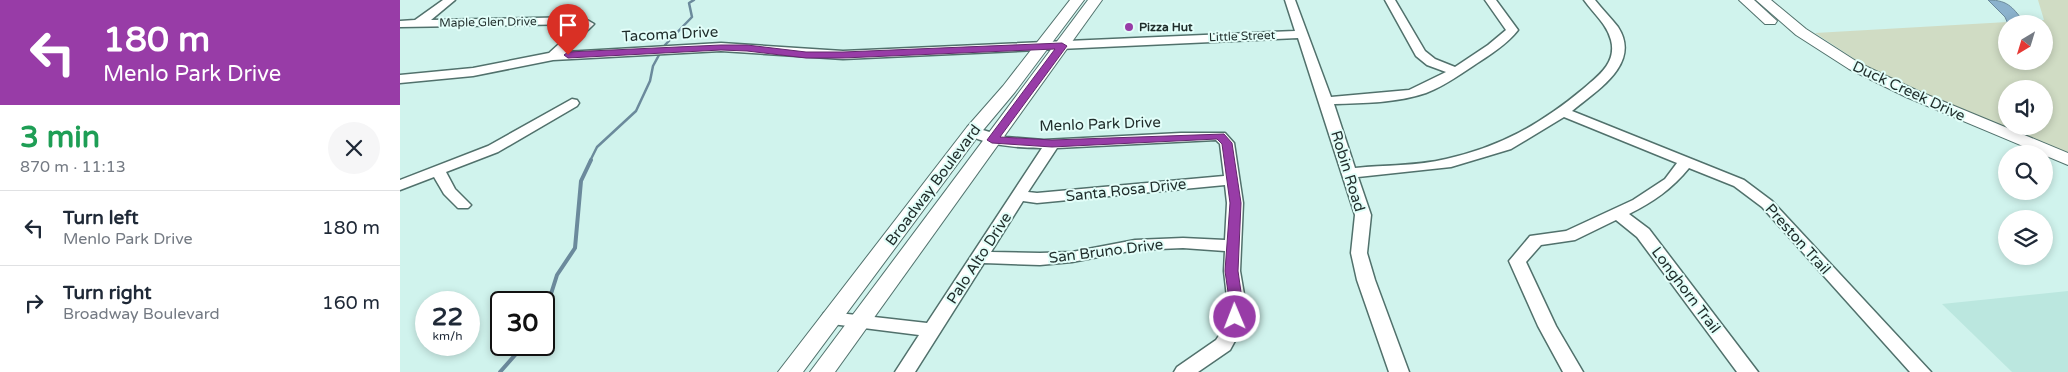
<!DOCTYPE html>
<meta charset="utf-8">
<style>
body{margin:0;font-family:"Varela Round",sans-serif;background:#f6f6f7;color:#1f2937;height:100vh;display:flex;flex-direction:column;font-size:19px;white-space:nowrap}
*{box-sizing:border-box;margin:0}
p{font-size:16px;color:#747a83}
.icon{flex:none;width:28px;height:28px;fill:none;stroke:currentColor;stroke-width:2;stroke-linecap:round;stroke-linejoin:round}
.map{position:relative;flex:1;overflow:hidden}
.drawer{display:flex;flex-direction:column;background:#fff;width:400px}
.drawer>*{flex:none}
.top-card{background:#983ca7;color:#fff;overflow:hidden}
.needle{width:32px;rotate:218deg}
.tools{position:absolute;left:1598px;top:15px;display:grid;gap:10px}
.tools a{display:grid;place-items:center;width:55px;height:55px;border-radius:50%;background:#fff;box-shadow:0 2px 8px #0003;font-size:25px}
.speed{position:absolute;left:15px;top:291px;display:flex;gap:10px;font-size:25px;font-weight:700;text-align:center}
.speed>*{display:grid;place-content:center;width:65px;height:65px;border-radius:50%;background:#fff;box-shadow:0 2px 8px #0003;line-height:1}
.speed small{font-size:12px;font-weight:400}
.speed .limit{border:2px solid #111;border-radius:8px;background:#fff;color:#111}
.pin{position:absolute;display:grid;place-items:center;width:42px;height:42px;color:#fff;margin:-51px -21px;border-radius:50% 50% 50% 0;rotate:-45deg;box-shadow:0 0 5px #0007}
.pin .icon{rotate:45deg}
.me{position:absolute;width:55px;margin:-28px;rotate:359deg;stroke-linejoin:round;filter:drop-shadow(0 0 4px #0008)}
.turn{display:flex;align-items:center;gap:18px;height:105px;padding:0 20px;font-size:22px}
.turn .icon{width:65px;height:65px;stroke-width:2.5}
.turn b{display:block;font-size:35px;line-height:42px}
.round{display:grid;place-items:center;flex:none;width:52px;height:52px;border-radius:26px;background:#f6f6f7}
.headline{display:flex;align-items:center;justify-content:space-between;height:85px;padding:0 20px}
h1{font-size:30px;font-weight:700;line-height:38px;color:#1e9e55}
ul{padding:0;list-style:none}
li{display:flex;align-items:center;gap:15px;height:75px;padding:0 20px;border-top:1px solid #e0e1e3}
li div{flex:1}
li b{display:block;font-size:19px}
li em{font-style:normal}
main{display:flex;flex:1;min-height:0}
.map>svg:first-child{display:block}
</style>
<main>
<section class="drawer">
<div class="top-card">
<div class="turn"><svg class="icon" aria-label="left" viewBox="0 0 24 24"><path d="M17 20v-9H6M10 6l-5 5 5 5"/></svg><div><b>180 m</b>Menlo Park Drive</div></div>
</div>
<div class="headline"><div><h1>3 min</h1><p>870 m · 11:13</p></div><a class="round"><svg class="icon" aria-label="close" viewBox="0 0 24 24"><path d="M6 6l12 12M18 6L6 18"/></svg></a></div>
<ul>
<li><svg class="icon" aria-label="left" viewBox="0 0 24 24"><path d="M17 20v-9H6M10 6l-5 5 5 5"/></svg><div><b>Turn left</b><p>Menlo Park Drive</p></div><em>180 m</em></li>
<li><svg class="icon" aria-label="right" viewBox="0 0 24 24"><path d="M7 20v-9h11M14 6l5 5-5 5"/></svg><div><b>Turn right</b><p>Broadway Boulevard</p></div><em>160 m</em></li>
</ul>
</section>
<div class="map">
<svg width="1668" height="372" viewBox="0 0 1668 372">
<rect width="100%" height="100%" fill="#d0f3ed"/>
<path fill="#bbe7df" d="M1668,291V372H1612L1542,304Z"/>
<path fill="#d0dcc4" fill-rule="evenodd" d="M1638,0H1668V155L1571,116L1465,66L1415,33L1644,20ZM1606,24H1644V61H1606ZM1606,89H1644V126H1606Z"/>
<path fill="#8bb2cd" stroke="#6b8a9c" d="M1588,0C1610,0 1613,9 1626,24H1608L1605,17Z"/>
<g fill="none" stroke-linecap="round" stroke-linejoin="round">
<g stroke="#6b8a9c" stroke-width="2.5">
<path d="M265,45L292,17L289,3L294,0"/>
<path d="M190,161L197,147L236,111L250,81L253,66L259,55"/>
</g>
<g stroke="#6b8a9c" stroke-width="4">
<path d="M144,316L157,275L175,248L181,181L191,160"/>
<path d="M100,372L124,345"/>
</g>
<defs>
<g id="minor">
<path d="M43,0H55L31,20L182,17L194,24L192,26L165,52L321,43L443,51L895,31L885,0H895L931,97L1009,90L1046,72L1027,65L1016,56L985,0H995L1025,51L1035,59L1055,67L1088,45L1106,30L1085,0H1096L1118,30C1108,43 1093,53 1079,62C1062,73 1045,86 1026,93C997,103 964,103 934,104L955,168C984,165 1018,166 1046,159C1100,147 1141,124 1183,89C1198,76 1217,63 1211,40C1207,24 1193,13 1184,0H1195C1202,9 1211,18 1218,27C1242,64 1196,91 1172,111L1344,180L1372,201L1531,372H1510L1362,207L1334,186L1289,168C1272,189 1253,202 1229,214L1249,229L1358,372H1337L1237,237L1216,220L1175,240L1141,245L1126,262L1156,326L1183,372H1163L1138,326L1109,261L1130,236L1166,231L1233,200L1265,179L1277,163L1164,117L1111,149L1051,167L958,177L971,215L967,253L975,280L1009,372H989L957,280L951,253L955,215L898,38L443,59L321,51L153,60L73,76L0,83V75L73,68L149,53L181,24L0,27V21L15,20Z"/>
<path d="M172,99L177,100L179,103L177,106L98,152L46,172L55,189L71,205L68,208H58L44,194L34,177L0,190V180L88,146Z"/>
<path d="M573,127L606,137L644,140L781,133H825L834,143L843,203L840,271L846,306L842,328L830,350L798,372H774L777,367L816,340L824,328L828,306L824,271L825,251L783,248L735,250L672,262L640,265L584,263L515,372H495L519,335L424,323L421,318L424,313L430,312L527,323L642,148C624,148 578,146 566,131ZM816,140L820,144L824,176L637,193L628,192L657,148ZM825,185L827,203L825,240L783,238L735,240L672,252L640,253L591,252L623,201L637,203Z"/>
</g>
<g id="major">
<path d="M670,0H684L615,92L579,135L403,372H378L567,127L603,86Z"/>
<path d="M688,0H702L435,372H410Z"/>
<path d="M1339,0H1354L1377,21L1375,24H1365Z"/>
<path d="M1356,0H1371L1406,29L1459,63L1518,91L1668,153V165L1506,97L1449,69L1396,35Z"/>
</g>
</defs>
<use href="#minor" stroke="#51716c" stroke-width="3"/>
<use href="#major" stroke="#51716c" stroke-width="2"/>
<use href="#minor" fill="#fff" fill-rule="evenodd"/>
<use href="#major" fill="#fff" fill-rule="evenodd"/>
</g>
<path fill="#983ca7" stroke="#63276d" d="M662,43L667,46L600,137L652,140L824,134L832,143L841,203L838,271L843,306L840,321H830L828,317L830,306L825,271L830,203L822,144L817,139L652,147L592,143L587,140L655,49L443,58H406L347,51L321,50L168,58L164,55L168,52L321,45H347L406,52H443Z"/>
<circle fill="#983ca7" stroke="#e2fef9" stroke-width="2" cx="729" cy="27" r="5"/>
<g text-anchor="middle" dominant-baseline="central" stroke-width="4" stroke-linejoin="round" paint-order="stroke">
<g font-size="12" fill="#1f2c2a" stroke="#e2fef9">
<text transform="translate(88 22) rotate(-1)">Maple Glen Drive</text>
<text transform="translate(842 36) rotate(-2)">Little Street</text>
</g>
<g font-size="12" font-weight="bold" fill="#1f2c2a" stroke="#e2fef9" text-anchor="start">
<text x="739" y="27">Pizza Hut</text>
</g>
<g font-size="15" fill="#1f2c2a" stroke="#e2fef9">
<text transform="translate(270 34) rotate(-3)">Tacoma Drive</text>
<text transform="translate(1509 91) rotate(25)">Duck Creek Drive</text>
<text transform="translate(700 124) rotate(-2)">Menlo Park Drive</text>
<text transform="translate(948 171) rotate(73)">Robin Road</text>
<text transform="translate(533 185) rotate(-53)">Broadway Boulevard</text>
<text transform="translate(726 190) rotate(-6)">Santa Rosa Drive</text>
<text transform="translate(1398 239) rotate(48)">Preston Trail</text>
<text transform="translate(706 251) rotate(-7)">San Bruno Drive</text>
<text transform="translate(579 258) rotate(-57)">Palo Alto Drive</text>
<text transform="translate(1286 290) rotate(53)">Longhorn Trail</text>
</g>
</g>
</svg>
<div class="tools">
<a><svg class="needle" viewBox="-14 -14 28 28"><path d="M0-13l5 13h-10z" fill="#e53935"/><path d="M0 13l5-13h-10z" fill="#747a83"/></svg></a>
<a><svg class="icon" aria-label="sound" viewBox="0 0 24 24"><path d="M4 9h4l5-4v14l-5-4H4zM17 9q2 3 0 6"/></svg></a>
<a><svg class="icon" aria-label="search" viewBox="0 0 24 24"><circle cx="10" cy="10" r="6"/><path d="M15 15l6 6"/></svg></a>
<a><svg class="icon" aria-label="layers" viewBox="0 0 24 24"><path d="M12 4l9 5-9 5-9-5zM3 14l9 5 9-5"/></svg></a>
</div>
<div class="speed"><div>22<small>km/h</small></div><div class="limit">30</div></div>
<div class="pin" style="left:168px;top:55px;background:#d93025"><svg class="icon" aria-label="arrive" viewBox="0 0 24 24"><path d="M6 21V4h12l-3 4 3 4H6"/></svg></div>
<svg class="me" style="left:835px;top:317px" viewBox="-20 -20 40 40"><circle r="17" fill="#983ca7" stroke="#fff" stroke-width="3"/><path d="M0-11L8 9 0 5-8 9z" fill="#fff"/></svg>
</div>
</main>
